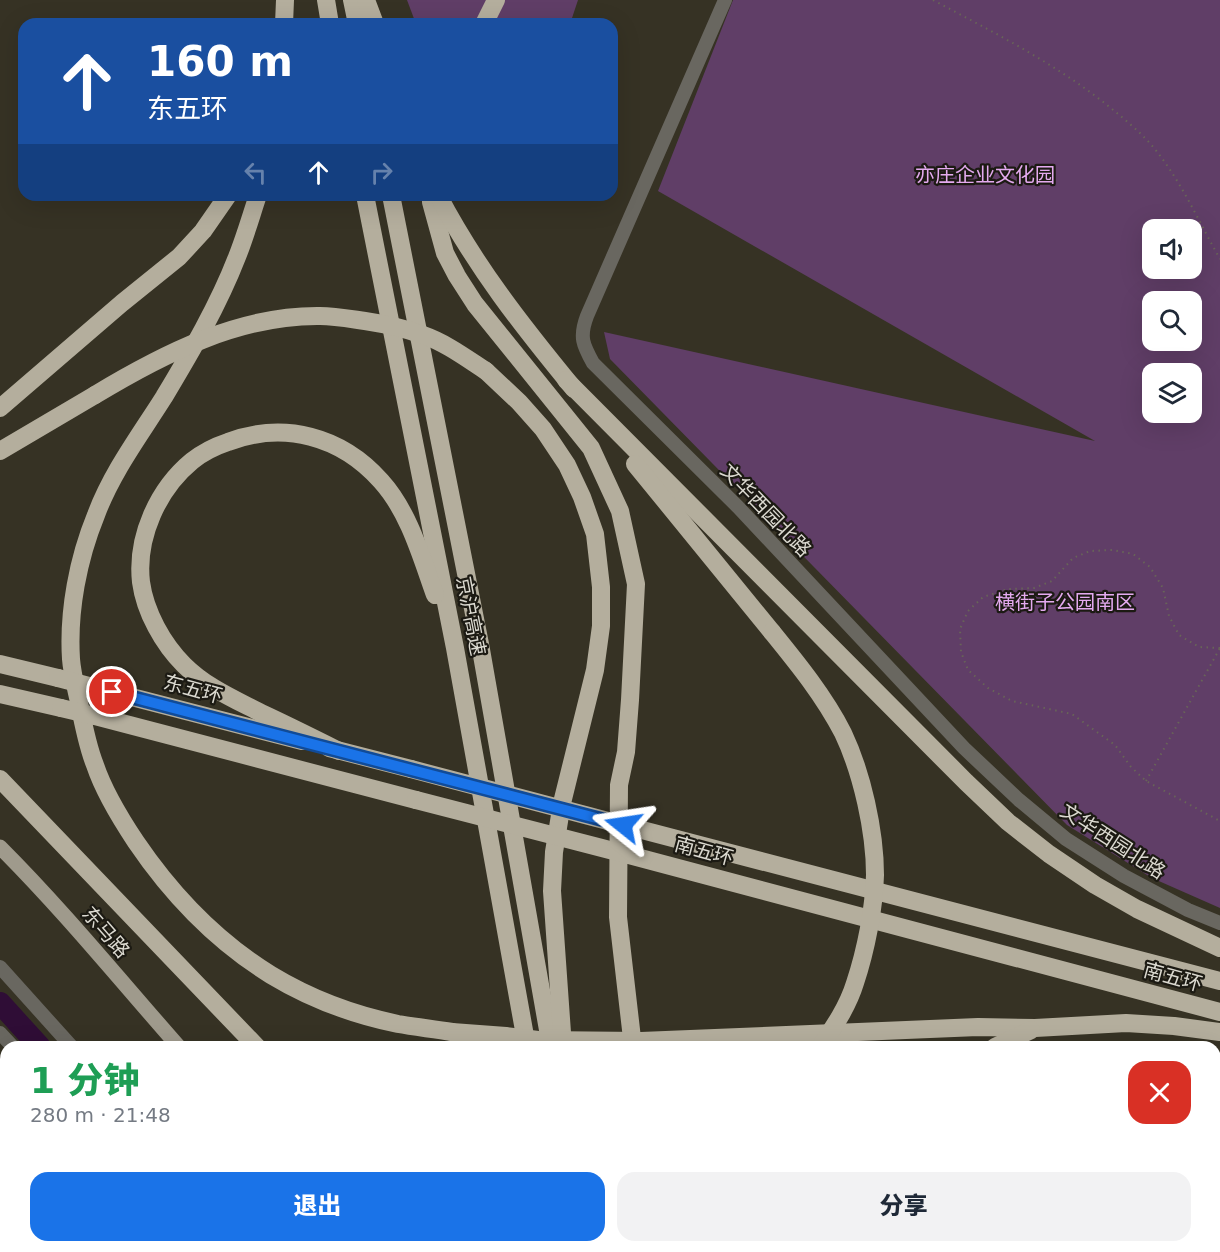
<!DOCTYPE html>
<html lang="zh">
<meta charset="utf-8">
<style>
body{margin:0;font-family:"DejaVu Sans","Noto Sans SC",sans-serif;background:#f2f2f3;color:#1f2937;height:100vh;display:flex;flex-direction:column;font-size:22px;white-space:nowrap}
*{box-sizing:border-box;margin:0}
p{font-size:20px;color:#747a83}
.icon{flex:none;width:33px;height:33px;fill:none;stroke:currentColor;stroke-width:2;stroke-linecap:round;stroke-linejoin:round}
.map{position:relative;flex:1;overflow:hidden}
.side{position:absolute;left:0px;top:1041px;width:1221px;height:212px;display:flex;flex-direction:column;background:#fff;border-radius:18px 18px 0 0;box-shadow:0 6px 24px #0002}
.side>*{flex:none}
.top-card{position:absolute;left:18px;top:18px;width:600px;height:183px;border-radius:18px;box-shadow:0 6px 24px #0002;background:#1a4fa0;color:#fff;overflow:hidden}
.fabs{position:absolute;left:1142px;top:219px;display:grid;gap:12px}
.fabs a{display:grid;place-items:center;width:60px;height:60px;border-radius:12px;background:#fff;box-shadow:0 6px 24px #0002;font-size:30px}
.pin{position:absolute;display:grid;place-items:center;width:51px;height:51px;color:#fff;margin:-26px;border:3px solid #fff;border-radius:50%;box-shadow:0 2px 6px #0007}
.me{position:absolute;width:66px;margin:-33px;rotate:285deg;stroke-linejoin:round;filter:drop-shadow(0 0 4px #0008)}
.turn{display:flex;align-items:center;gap:21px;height:126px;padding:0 30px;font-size:27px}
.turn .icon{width:78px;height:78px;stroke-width:2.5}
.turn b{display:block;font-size:42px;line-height:51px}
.lanes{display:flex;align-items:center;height:57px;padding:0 30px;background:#0003;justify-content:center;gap:30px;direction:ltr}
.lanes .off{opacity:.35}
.round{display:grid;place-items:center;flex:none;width:63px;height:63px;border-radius:18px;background:#f2f2f3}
.summary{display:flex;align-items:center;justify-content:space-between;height:102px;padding:0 30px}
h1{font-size:36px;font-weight:800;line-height:45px;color:#1e9e55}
.button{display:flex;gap:12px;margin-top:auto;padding:12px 30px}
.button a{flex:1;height:69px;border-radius:18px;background:#1a73e8;color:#fff;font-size:24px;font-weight:800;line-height:69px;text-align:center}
.button a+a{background:#f2f2f3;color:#1f2937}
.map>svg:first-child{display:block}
</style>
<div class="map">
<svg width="1220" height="1252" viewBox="0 0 1220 1252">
<rect width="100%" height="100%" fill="#363224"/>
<g fill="#603e67" fill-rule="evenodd">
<path d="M407,0H578L570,24H416Z"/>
<path d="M733,0H1220V908L1152,878L1067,825L610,359L604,332L1095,441L658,191ZM1152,230H1191V268H1152ZM1152,302H1191V340H1152ZM1152,374H1191V412H1152Z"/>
<path d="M1215,1216L1220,1221V1252H846L851,1246H1215Z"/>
</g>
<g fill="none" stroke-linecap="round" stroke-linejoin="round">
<g stroke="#2f0d36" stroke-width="22">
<path d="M0,1003L40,1047"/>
<path d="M220,1246L225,1252"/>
</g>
<g stroke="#686458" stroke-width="2" stroke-dasharray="1.5 4.5" stroke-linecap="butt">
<path d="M933,0C995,33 1058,65 1112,109C1128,122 1145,136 1158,153C1183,185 1200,224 1220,259"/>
<path d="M1220,648L1199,647L1179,635L1169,616L1163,588L1150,567L1133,554L1113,550L1090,551L1073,558L1052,581L1034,588L1008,589L983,597L968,611L960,629L961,652L968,670L988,688L1012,701L1072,714L1115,745L1131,767L1146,781L1220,821"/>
<path d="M1146,781L1220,648"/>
<path d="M0,1127L6,1133"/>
<path d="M111,1246L116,1252"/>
<path d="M158,1252L164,1246"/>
</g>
<g stroke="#696760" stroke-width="14">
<path d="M725,0L587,316C579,337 583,345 593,363L738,507L964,748L1019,800L1066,839L1124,876L1188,910L1220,923"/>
<path d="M0,967L72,1047"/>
<path d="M0,1033L13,1047"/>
<path d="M0,1196L6,1191"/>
<path d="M0,1216L6,1222"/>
<path d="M29,1246L34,1252"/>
<path d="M191,1246L196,1252"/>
<path d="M251,1246L256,1252"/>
</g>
<g stroke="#9f9a8c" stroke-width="15">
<path d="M0,847C63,910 120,980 179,1047"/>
<path d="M1215,1079H1220"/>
<path d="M353,1246L358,1252"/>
<path d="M804,1252L808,1246"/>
</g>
<g stroke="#b4ae9d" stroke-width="18">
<path d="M326,0L330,24"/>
<path d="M352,0L357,24"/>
<path d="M366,0L375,24"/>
<path d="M284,24L285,0"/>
<path d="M484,24L496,0"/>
<path d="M258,195C251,216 245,237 237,257C218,306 191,352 164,397C140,435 112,472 96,515C78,559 68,611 71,659C72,673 76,688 79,702C83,723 87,745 95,765C104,792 120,818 136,842C172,895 216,941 271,975C309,998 354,1015 398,1024C415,1027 434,1029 452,1032"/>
<path d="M365,195L455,648L527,1047"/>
<path d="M391,195L480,644L551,1047"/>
<path d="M431,195V202L445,253L457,276L475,304L591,448L620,511L636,584L630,700L626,752L619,785L618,917L633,1047"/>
<path d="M438,195C475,266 523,327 574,389"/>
<path d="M486,371L519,402L543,429L567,465L582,497L595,534L601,587V626L595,670L562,803L554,852L552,891L563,1047"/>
<path d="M566,380L966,782L1008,822L1049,854L1095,885L1137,909L1220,948"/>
<path d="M0,408L122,303L179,257L203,231L228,195"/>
<path d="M0,451L95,395"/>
<path d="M635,464L772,632"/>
<path d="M0,664L58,678"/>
<path d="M89,686L302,741"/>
<path d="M0,694L61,708"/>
<path d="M95,716L416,800"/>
<path d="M329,748L411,769"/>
<path d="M339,751C313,738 287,725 261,713C234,699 206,687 184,665C163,644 145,612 141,582C136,537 158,489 192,461C202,453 216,446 228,442C284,421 341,436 381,481C409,512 421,556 435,595"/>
<path d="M0,779L257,1047"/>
<path d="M623,825L1220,981"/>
<path d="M629,855L1220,1012"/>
<path d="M641,1041L978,1027L1035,1028L1126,1023L1174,1026L1220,1032"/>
<path d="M995,1047L1031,1030"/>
<path d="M448,1246L453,1252"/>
<path d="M561,1246L562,1252"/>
<path d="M584,1246L585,1252"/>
<path d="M650,1246L651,1252"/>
<path d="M734,1252L738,1246"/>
</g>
<g stroke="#b4ae9d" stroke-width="18">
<path d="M95,395C163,354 239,315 320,316C335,316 351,319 365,321C385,324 404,328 423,335C446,343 466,358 486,371"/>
<path d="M772,632C798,664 824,696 843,733C862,773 875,831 875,875C874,909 866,950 855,983C848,1006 834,1027 820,1047"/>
<path d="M58,678L89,686"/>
<path d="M61,708L95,716"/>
<path d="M411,769L623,825"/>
<path d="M416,800L629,855"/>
<path d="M452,1032L506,1036L538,1040L641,1041"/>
</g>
</g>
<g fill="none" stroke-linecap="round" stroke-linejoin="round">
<defs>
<path id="route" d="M112,692L623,825"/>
</defs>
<use href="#route" stroke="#114b97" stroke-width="15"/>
<use href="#route" stroke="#1a73e8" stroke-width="10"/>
</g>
<g text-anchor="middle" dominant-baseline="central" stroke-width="4.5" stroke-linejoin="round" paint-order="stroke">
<g font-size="20" fill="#e4aaef" stroke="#1c1a13">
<text x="985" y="175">亦庄企业文化园</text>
<text x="1065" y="602">横街子公园南区</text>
</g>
<g font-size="20" fill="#dbd9d0" stroke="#1c1a13">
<text transform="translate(766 510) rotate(46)">文华西园北路</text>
<text transform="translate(471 616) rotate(79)">京沪高速</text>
<text transform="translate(193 689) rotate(15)">东五环</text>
<text transform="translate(1113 841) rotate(33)">文华西园北路</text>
<text transform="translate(704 851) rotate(15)">南五环</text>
<text transform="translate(106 932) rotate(49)">东马路</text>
<text transform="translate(1173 977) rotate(15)">南五环</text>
</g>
</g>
</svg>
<div class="fabs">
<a><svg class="icon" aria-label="sound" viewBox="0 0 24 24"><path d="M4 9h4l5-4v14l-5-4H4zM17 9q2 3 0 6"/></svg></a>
<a><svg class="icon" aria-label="search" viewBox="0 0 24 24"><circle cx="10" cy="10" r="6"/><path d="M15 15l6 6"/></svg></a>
<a><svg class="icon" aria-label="layers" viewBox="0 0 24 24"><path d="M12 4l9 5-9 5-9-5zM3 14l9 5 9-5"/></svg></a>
</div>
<div class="pin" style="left:112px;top:692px;background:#d93025"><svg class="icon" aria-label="arrive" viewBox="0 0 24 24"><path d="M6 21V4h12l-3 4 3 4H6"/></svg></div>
<svg class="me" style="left:623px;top:825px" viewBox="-20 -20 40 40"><path d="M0-17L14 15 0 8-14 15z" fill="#1a73e8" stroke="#fff" stroke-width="4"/></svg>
<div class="top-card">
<div class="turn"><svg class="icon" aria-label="ahead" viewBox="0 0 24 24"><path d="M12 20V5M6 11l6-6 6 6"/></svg><div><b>160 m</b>东五环</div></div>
<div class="lanes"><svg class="icon off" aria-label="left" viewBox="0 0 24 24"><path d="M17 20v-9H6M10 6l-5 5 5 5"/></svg><svg class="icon" aria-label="ahead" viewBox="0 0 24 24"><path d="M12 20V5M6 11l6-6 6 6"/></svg><svg class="icon off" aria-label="right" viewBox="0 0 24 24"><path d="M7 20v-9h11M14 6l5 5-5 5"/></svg></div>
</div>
<section class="side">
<div class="summary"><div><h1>1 分钟</h1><p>280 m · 21:48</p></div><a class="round" style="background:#d93025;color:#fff"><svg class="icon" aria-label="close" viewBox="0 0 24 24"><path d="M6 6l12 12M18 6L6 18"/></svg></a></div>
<div class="button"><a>退出</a><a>分享</a></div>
</section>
</div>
